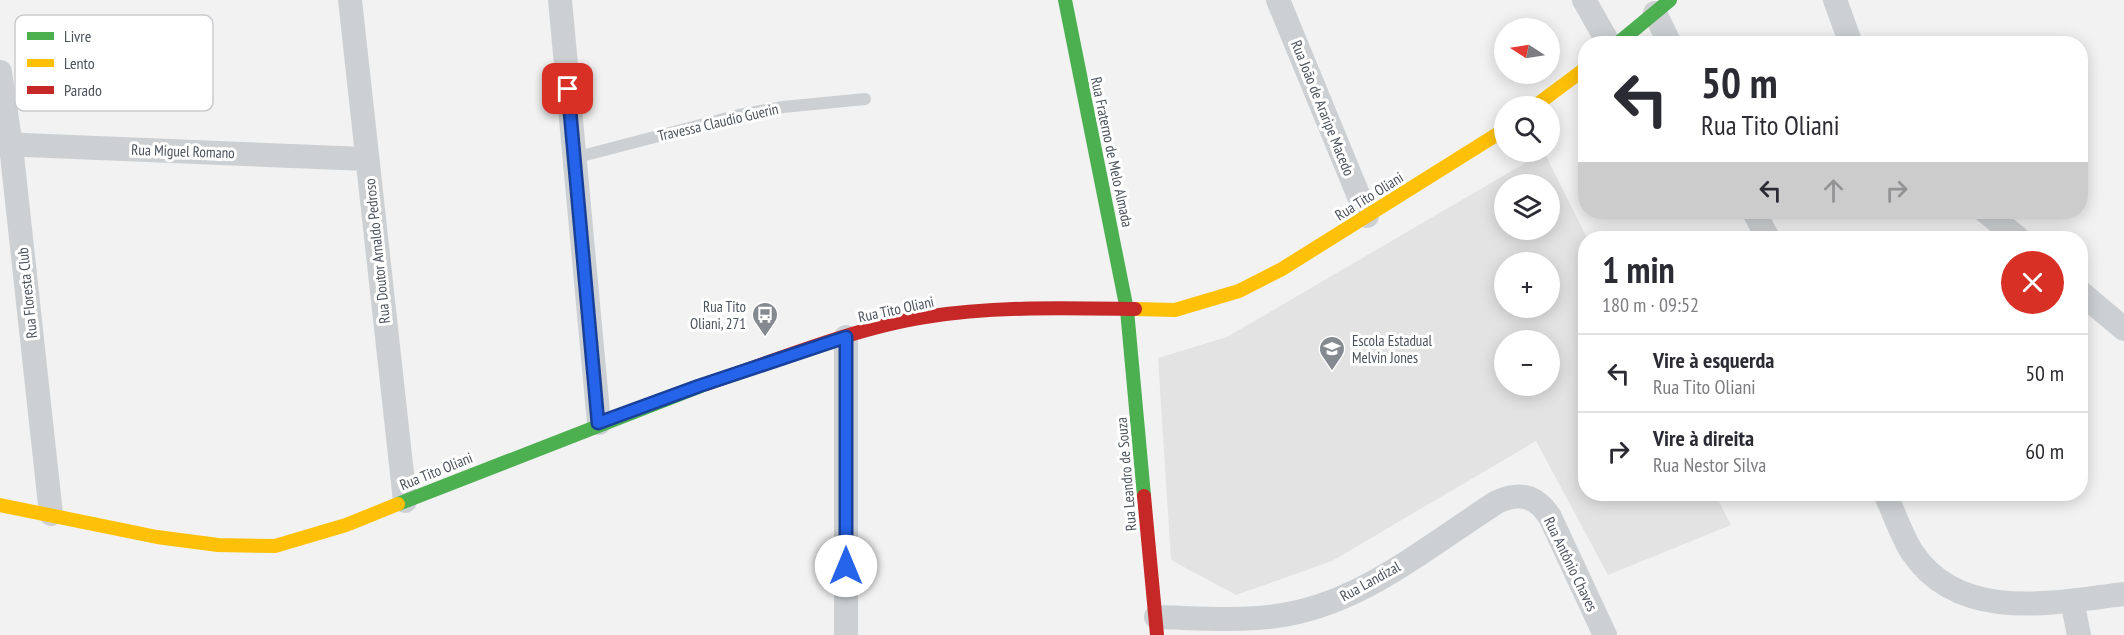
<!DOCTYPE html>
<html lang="pt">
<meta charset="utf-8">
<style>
body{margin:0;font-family:"PT Sans Narrow",sans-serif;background:#f2f2f3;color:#2b2b33;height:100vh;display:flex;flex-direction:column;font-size:22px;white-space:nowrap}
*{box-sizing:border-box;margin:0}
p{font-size:20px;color:#7c7c81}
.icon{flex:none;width:33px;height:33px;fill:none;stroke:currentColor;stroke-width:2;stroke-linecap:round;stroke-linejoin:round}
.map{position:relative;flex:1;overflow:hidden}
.side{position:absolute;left:1578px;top:231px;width:510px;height:270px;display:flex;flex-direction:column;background:#fff;border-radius:24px;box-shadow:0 3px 15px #0003}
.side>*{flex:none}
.guide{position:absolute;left:1578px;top:36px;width:510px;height:183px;border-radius:24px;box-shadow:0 3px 15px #0003;background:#fff;color:#2b2b33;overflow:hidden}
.needle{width:39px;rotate:282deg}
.buttons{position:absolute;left:1494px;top:18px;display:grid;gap:12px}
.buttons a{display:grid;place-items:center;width:66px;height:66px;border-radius:50%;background:#fff;box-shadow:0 3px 15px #0003;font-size:30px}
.pin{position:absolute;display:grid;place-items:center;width:51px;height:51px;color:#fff;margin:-26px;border-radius:12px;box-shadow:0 3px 9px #0006}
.me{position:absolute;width:66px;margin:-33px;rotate:0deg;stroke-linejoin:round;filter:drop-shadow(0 0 4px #0008)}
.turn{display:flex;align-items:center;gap:21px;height:126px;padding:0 24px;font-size:27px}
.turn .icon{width:78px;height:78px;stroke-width:2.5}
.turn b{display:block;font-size:42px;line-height:51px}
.lanes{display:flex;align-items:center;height:57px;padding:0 24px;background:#0003;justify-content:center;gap:30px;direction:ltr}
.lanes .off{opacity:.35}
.round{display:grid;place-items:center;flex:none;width:63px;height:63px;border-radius:32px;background:#f2f2f3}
.headline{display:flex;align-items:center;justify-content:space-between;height:102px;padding:0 24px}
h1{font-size:36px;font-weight:700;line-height:45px}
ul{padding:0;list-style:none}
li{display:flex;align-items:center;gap:18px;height:78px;padding:0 24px;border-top:2px solid #e1e1e2}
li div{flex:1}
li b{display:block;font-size:22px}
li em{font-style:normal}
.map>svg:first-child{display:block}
</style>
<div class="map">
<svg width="2124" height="635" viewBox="0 0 2124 635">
<rect width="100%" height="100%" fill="#f2f2f2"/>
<path fill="#e4e3e3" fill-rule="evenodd" d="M1544,152L1587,238L1586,494H1715L1731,525L1608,575L1536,441L1332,561L1236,595L1171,560L1158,358L1227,337ZM1504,184H1550V230H1504ZM1504,262H1550V308H1504ZM1504,340H1550V386H1504Z"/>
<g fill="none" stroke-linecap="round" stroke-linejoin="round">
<path stroke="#cdd0d2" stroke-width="12" d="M574,158L739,115L783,107L865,99"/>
<g stroke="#cdd0d2" stroke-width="24">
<path d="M350,0L405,501"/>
<path d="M560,0L599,423"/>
<path d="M1278,0L1367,216"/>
<path d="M1584,0L1609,44"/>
<path d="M1835,0L1851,44"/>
<path d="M1655,13L1670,44"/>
<path d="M0,72L11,146L51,514"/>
<path d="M0,144L366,159"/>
<path d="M1754,212L1768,238"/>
<path d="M1986,212L2018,238"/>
<path d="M2080,292L2124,329"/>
<path d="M1885,494C1894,512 1901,535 1912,552C1959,623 2053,603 2124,594"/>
<path d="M2072,601L2079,635"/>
<path d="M1156,617C1203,618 1252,623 1298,612C1372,595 1434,542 1497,502C1520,492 1536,495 1550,517L1605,635"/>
<path d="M846,635V337"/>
</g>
<g stroke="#4caf50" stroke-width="14">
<path d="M1065,0L1127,310L1144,496"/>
<path d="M1617,44L1670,0"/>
<path d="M398,504L706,384"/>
</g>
<g stroke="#ffc107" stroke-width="14">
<path d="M1535,106L1586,68"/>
<path d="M1135,309L1175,310L1239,291L1282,269L1504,130"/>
<path d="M0,505L157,537L218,545L275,546L346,525L398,504"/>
</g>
<g stroke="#c62828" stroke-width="14">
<path d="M706,384C775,361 854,328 925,317C995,306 1065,308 1135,309"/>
<path d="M1144,496L1157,635"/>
</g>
</g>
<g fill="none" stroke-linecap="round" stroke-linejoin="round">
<defs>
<path id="route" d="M568,89L598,423L699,386L846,337V566"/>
</defs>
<use href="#route" stroke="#184099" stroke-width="15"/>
<use href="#route" stroke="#2563eb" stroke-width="10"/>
</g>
<defs>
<symbol id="bus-pin" viewBox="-11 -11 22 30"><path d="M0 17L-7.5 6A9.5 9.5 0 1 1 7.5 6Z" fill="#858a90" stroke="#fff"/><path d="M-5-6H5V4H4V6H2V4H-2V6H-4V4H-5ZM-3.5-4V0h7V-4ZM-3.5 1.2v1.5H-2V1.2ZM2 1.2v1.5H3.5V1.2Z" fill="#fff"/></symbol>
<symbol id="school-pin" viewBox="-11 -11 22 30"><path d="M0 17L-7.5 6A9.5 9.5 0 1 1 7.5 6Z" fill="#858a90" stroke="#fff"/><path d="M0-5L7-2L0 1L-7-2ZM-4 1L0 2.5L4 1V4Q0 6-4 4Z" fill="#fff"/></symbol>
</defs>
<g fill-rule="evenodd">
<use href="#bus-pin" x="750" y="300" width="30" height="40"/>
<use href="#school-pin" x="1317" y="334" width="30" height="40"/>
</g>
<g text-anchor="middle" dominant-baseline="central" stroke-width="6" stroke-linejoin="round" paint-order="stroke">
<g font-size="15" fill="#4a525c" stroke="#fff">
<text transform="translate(1323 108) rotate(68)">Rua João de Araripe Macedo</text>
<text transform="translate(718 122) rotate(-13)">Travessa Claudio Guerin</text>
<text transform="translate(183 151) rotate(2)">Rua Miguel Romano</text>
<text transform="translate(1112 152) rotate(78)">Rua Fraterno de Melo Almada</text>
<text transform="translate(1369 196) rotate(-32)">Rua Tito Oliani</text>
<text transform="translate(377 251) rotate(-96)">Rua Doutor Arnaldo Pedroso</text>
<text transform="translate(27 293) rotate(-96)">Rua Floresta Club</text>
<text transform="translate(896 309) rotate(-12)">Rua Tito Oliani</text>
<text transform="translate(436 471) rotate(-22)">Rua Tito Oliani</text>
<text transform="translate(1126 474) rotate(-95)">Rua Leandro de Souza</text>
<text transform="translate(1571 564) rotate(64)">Rua Antônio Chaves</text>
<text transform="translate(1370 581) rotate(-29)">Rua Landizal</text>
</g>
<g font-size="15" fill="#4a525c" stroke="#fff" text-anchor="end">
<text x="746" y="306">Rua Tito<tspan x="746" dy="17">Oliani, 271</tspan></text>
<text x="1352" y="340" text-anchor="start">Escola Estadual<tspan x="1352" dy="17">Melvin Jones</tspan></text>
</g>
</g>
<rect x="15" y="15" width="198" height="96" rx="9" fill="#fff" stroke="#c9cbce" stroke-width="1.5"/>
<rect x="27" y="32" width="27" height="8" fill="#4caf50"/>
<rect x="27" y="59" width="27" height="8" fill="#ffc107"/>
<rect x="27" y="86" width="27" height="8" fill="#c62828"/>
<g font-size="16" fill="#4a525c">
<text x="64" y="42">Livre</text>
<text x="64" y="69">Lento</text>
<text x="64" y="96">Parado</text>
</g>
</svg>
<div class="buttons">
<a><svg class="needle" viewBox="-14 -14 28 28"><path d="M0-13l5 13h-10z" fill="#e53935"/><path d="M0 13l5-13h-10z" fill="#7c7c81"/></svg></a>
<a><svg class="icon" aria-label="search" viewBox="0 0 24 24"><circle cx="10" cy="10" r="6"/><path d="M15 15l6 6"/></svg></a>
<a><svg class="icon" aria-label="layers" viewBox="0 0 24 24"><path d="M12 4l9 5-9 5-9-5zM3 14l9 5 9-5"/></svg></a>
<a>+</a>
<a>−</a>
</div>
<div class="pin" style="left:568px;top:89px;background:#d93025"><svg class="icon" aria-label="arrive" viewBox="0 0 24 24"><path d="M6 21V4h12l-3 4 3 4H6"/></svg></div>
<svg class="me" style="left:846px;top:566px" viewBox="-20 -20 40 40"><circle r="19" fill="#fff"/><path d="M0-13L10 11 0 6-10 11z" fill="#2563eb"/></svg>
<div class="guide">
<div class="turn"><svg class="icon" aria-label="left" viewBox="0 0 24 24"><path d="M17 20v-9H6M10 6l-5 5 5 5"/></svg><div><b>50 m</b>Rua Tito Oliani</div></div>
<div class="lanes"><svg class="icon" aria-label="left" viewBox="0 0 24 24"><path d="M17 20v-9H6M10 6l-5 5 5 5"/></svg><svg class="icon off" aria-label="ahead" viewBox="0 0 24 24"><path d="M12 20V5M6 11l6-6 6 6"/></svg><svg class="icon off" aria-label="right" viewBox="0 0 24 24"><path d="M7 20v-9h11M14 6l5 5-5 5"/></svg></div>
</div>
<section class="side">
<div class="headline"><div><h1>1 min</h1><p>180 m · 09:52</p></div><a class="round" style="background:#d93025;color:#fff"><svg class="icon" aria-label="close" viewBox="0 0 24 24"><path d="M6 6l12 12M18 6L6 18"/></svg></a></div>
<ul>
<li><svg class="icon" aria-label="left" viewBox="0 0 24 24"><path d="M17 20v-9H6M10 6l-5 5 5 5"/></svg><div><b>Vire à esquerda</b><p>Rua Tito Oliani</p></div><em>50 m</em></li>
<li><svg class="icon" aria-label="right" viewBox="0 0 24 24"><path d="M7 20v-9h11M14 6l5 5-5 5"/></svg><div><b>Vire à direita</b><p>Rua Nestor Silva</p></div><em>60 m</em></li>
</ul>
</section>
</div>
